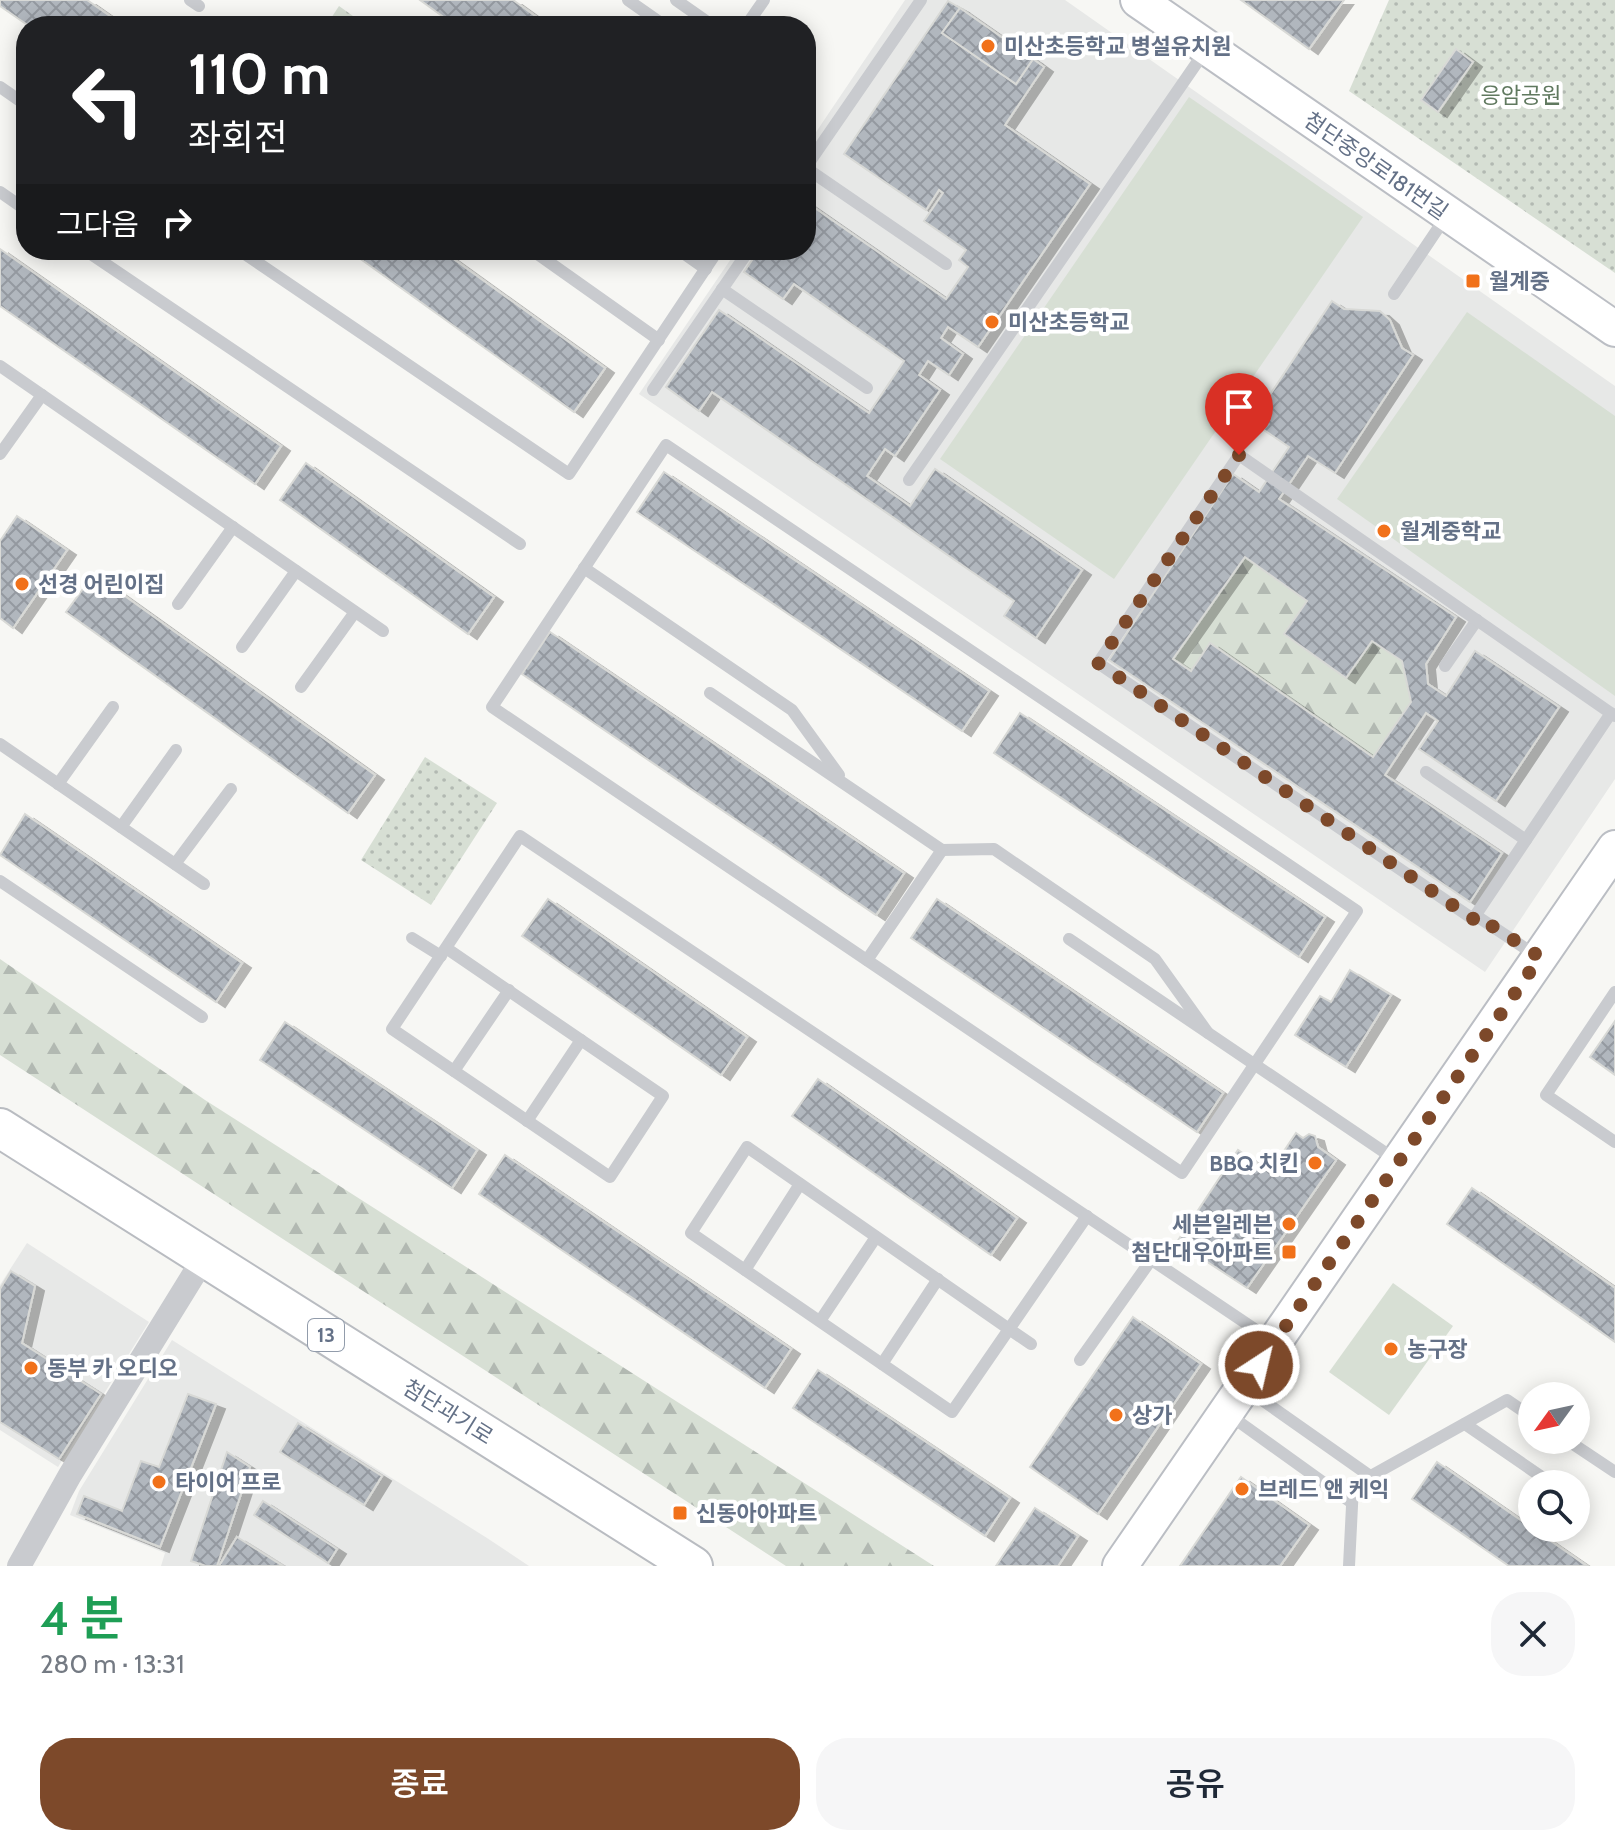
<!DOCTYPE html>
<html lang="ko">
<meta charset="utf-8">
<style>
body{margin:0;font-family:Cabin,"Noto Sans KR",sans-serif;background:#f6f6f7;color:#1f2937;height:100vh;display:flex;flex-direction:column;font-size:30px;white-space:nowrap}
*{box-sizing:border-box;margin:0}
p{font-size:26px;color:#747a83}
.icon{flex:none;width:44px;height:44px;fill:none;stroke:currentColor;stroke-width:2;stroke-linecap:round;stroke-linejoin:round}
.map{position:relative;height:1566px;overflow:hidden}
.side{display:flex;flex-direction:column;background:#fff;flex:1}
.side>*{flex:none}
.top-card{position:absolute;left:16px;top:16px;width:800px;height:244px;border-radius:32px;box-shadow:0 4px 20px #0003;background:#202124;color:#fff;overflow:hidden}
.needle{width:52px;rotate:237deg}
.buttons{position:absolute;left:1518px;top:1382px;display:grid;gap:16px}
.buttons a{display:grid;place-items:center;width:72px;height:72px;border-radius:50%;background:#fff;box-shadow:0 4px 20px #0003;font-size:40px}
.pin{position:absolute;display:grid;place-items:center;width:68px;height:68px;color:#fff;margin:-82px -34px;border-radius:50% 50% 50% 0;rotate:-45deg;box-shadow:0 0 8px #0007}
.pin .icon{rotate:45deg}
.me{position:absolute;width:88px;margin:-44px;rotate:35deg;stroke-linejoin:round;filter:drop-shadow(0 0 6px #0008)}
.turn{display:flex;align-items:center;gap:28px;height:168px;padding:0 40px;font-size:36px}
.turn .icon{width:104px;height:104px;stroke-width:2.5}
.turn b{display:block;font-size:56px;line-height:68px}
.then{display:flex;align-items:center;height:76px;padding:0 40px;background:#0003;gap:16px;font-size:30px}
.round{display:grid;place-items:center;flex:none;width:84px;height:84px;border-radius:32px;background:#f6f6f7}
.headline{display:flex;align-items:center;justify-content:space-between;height:136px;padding:0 40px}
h1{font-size:48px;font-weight:600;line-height:60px;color:#1e9e55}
.primary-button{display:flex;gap:16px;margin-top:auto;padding:16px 40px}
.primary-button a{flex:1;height:92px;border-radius:32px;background:#7d492a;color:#fff;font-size:32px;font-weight:600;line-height:92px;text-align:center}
.primary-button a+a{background:#f6f6f7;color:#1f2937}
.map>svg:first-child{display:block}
</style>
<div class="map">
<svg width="1615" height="1566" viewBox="0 0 1615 1566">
<defs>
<pattern id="forest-firs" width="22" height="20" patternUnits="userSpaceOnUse" patternTransform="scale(2)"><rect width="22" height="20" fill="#d7dfd4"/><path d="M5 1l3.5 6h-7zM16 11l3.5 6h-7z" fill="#b2b9b2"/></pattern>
<pattern id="park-dots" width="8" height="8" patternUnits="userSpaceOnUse" patternTransform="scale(2)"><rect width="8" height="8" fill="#d7dfd4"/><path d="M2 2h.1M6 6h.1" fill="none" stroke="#b2b9b2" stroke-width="1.8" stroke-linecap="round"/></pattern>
<pattern id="building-cross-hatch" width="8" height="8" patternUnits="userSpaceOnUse" patternTransform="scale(2)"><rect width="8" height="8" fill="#b1b7be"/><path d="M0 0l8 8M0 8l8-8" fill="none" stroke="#9499a0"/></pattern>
<filter id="shadow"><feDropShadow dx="9" dy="5" stdDeviation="0" flood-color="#0004"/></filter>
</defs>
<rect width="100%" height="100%" fill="#f7f7f4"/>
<g fill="#e7e8e7">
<path d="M905,0H1065L1615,386V779L1485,972L639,394L737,250H806V147Z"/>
<path d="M27,1243L149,1322L58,1467L0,1430V1285Z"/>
<path d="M172,1340L487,1538L529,1566H161L165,1553L70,1515L79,1491Z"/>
</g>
<g fill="#d7dfd4">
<path d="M1189,97L1363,217L1114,579L940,459Z"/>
<path d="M1467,312L1615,416V696L1337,499Z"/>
<path d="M1393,1283L1453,1326L1389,1415L1329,1372Z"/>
</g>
<g fill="url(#forest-firs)">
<path d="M1245,557L1307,601L1284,635L1346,678L1372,641L1402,661L1411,702L1373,757L1211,643L1191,671L1173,659Z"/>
<path d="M0,959L205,1100L934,1566H786L0,1055Z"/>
</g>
<g fill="url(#park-dots)">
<path d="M1389,0H1615V273L1349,91Z"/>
<path d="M339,6L367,26H326Z"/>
<path d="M425,757L497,803L431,905L361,860Z"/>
</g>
<g fill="url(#building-cross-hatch)" stroke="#d8d9d6" stroke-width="2" fill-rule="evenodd" filter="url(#shadow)">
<path d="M0,0H87L124,26H29L0,6Z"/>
<path d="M420,0H513L549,26H456Z"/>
<path d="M1241,0H1344L1309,49Z"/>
<path d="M948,1L960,8L942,33L1016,84L1033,59L1044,67L1005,125L1090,184L978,347L948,327L941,338L963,354L949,375L928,361L919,375L940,390L895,456L885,449L867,476L910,506L935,469L1082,570L1036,638L1004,616L1014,601L712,392L699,411L666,387L719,310L869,413L904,361L794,284L783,299L744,272L759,250H806V202L946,299L968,267L959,260L966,250L924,221L943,193L939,190L926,210L844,154Z"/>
<path d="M960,8L1033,59L1016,84L942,33Z"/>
<path d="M1456,49L1473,62L1438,112L1421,100Z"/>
<path d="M0,249L281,446L255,484L0,306Z"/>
<path d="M348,250H441L605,368L574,412Z"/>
<path d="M1332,301L1344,309L1380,311L1390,320L1402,348L1413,355L1335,473L1308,456L1279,499L1456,617L1426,664L1428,684L1446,696L1475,651L1559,707L1496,801L1419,749L1438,721L1426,713L1385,775L1502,853L1470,902L1109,660L1233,474L1259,492L1289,447L1252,422ZM1245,557L1307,601L1284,634L1346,678L1372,641L1402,661L1411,702L1373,757L1210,643L1191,671L1173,659Z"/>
<path d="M306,463L494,597L468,634L280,500Z"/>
<path d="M664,472L989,691L962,731L637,512Z"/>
<path d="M17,516L67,550L13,628L0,618V541Z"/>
<path d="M94,574L375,775L348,813L66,612Z"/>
<path d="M550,632L904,873L876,915L522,674Z"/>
<path d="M1020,713L1325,917L1299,957L994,753Z"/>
<path d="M25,814L242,963L216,1002L0,855Z"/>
<path d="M548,899L747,1037L721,1075L522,936Z"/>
<path d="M937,899L1223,1093L1197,1132L911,938Z"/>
<path d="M1350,970L1391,995L1346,1067L1295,1035L1320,996L1331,1002Z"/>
<path d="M1615,1021V1075L1590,1057Z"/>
<path d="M285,1022L477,1150L452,1188L260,1060Z"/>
<path d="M818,1079L1017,1218L991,1255L792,1116Z"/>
<path d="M1296,1133L1303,1138L1309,1134L1315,1136L1318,1147L1336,1160L1247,1288L1177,1242L1238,1150L1270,1172Z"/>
<path d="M505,1155L791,1349L765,1388L479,1194Z"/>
<path d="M1472,1188L1615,1288V1342L1447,1224Z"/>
<path d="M11,1271L35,1286L22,1343L101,1394L59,1459L0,1422V1289Z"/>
<path d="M1133,1317L1201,1364L1098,1514L1030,1467Z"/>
<path d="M818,1370L1010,1498L985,1536L793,1408Z"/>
<path d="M188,1394L216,1404L160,1547L77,1514L84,1496L122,1511L141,1461L159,1467Z"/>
<path d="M298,1423L382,1476L364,1505L280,1452Z"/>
<path d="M227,1452L250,1467L217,1566H206L191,1561Z"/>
<path d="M1437,1462L1532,1528L1587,1566H1509L1412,1499Z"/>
<path d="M1241,1477L1309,1525L1280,1566H1180Z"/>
<path d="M263,1501L337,1549L328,1563L254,1515Z"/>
<path d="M1035,1508L1078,1536L1058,1566H996Z"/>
<path d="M237,1537L283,1566H219Z"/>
</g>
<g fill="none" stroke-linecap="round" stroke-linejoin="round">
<defs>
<g id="secondary">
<path d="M1138,0L1615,329"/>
<path d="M1120,1566L1615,848"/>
</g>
<path id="primary" d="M0,1128L693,1566"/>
</defs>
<use href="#secondary" stroke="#bbbec4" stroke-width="38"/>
<use href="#primary" stroke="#b9bcc1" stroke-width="42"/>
<g stroke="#c9cbcf" stroke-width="12">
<path d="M190,0L199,6"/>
<path d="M628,0L665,26"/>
<path d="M676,0L713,26"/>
<path d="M746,26L764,0"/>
<path d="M0,87L26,105"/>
<path d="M806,167L921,0"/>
<path d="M806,168L946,264"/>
<path d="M0,192L26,210"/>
<path d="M85,250L520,544"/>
<path d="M239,250L569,474L718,250"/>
<path d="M532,250L659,340"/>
<path d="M679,250L706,269"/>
<path d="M722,289L867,388"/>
<path d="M1394,294L1447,215"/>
<path d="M0,366L383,631"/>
<path d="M653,390L749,250"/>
<path d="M666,445L1357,911L1182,1173L492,707Z"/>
<path d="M0,454L42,395"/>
<path d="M909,480L1205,51"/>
<path d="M584,568L792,710L839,775"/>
<path d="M178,604L233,527"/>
<path d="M242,647L296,571"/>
<path d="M1445,666L1477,620"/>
<path d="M301,687L355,612"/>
<path d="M710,693L942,850L994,849L1155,959L1208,1033"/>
<path d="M1611,713L1473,919L1098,663L1239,455L1615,716"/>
<path d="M0,744L204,884"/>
<path d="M1426,772L1526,840"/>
<path d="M58,784L113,707"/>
<path d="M121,827L176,750"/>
<path d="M175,864L231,789"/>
<path d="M0,881L202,1017"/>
<path d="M1475,915L1537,956"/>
<path d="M412,938L441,956"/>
<path d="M1069,939L1396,1160"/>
<path d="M446,948L663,1096L610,1177L392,1029L520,836L1271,1340"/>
<path d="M867,960L942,850"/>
<path d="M1615,992L1546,1095L1615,1142"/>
<path d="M454,1071L509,990"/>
<path d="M527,1121L581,1040"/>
<path d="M745,1270L800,1184"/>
<path d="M820,1321L876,1237"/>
<path d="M1031,1344L1009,1329L747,1147L691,1233L952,1412L1087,1216"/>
<path d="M1080,1360L1151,1260"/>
<path d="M882,1364L938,1279"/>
<path d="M1245,1388L1370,1476"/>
<path d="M1228,1414L1352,1503"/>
<path d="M1465,1424L1552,1484"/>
<path d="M1567,1440L1615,1472"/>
<path d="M1576,1501L1579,1503"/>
<path d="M1349,1566L1353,1486L1507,1400L1532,1417"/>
</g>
<path stroke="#c9cbcf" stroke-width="24" d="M19,1566L70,1475L204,1258"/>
<use href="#secondary" stroke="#fff" stroke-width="34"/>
<use href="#primary" stroke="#fff" stroke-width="38"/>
</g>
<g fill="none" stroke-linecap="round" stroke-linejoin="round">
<path stroke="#7d492a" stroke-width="14" stroke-dasharray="0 25.2" d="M1239,455L1098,663L1473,919L1475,915L1540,957L1259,1365"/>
</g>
<g fill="#f1711a" stroke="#fff" stroke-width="3">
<circle cx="988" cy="46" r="8"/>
<rect x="1465" y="273" width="16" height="16" rx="4"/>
<circle cx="992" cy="322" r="8"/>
<circle cx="1384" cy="531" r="8"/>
<circle cx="22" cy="584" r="8"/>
<circle cx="1315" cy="1163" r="8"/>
<circle cx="1289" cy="1224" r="8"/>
<rect x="1281" y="1244" width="16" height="16" rx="4"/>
<circle cx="1391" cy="1349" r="8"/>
<circle cx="31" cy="1368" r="8"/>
<circle cx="1116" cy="1415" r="8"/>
<circle cx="159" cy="1482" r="8"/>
<circle cx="1242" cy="1489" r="8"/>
<rect x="672" y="1505" width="16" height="16" rx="4"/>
</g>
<g text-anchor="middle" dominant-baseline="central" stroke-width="8" stroke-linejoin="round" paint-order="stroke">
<rect fill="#fff" stroke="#929cab" stroke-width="2" x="308" y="1319" width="36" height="32" rx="6"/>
<g font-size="20" font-weight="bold" fill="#647187">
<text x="326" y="1335">13</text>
</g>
<g font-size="22" font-weight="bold" fill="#647187" stroke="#fff" text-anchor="start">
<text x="1004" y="46">미산초등학교 병설유치원</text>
<text x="1489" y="281">월계중</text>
<text x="1008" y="322">미산초등학교</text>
<text x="1400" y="531">월계중학교</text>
<text x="38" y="584">선경 어린이집</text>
<text x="1299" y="1163" text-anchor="end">BBQ 치킨</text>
<text x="1273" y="1224" text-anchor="end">세븐일레븐</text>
<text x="1273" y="1252" text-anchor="end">첨단대우아파트</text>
<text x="1407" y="1349">농구장</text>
<text x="47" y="1368">동부 카 오디오</text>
<text x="1132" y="1415">상가</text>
<text x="175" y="1482">타이어 프로</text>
<text x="1258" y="1489">브레드 앤 케익</text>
<text x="696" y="1513">신동아아파트</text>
</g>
<g font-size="22" fill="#60795f" stroke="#fff">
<text x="1521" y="95">응암공원</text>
</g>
<g font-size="22" fill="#647187" stroke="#fff">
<text transform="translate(1376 166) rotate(35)">첨단중앙로181번길</text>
<text transform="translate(448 1412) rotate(32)">첨단과기로</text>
</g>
</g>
</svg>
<div class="buttons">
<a><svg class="needle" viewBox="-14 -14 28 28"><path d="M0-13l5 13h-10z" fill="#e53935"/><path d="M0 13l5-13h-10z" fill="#747a83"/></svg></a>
<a><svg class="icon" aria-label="search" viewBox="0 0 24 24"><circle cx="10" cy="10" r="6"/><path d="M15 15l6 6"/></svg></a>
</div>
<div class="pin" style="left:1239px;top:455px;background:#d93025"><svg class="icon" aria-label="arrive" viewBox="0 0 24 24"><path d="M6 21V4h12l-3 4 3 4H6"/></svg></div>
<svg class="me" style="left:1259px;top:1365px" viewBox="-20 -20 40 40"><circle r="17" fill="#7d492a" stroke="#fff" stroke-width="3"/><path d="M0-11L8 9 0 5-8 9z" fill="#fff"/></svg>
<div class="top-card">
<div class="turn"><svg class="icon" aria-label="left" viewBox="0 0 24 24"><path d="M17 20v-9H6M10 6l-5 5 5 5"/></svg><div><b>110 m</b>좌회전</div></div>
<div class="then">그다음<svg class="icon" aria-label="right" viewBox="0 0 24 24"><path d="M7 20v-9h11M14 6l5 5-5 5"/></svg></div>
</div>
</div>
<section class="side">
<div class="headline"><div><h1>4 분</h1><p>280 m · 13:31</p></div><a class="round"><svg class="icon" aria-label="close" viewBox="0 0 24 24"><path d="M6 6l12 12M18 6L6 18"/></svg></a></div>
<div class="primary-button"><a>종료</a><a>공유</a></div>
</section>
